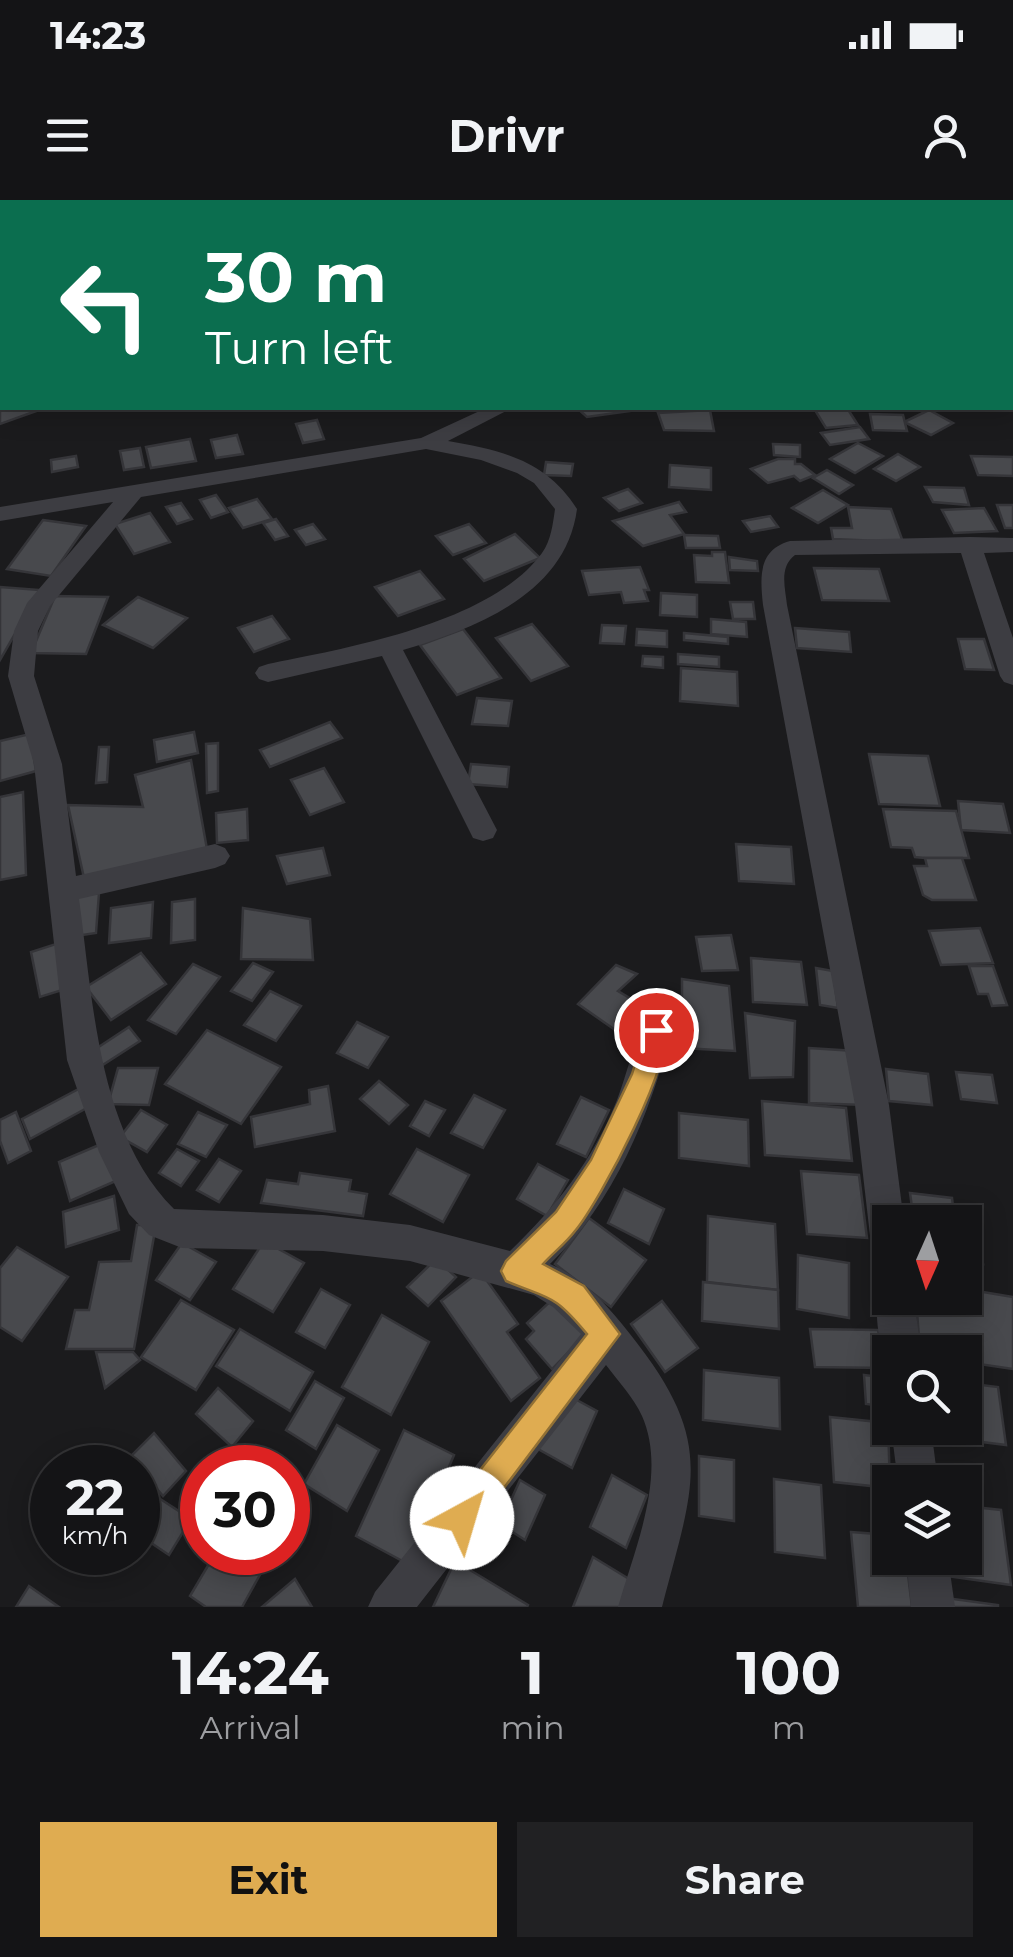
<!DOCTYPE html>
<style>
body{margin:0;font-family:Montserrat,sans-serif;background:#212123;color:#f1f3f6;height:100vh;display:flex;flex-direction:column;font-size:38px;white-space:nowrap}
*{box-sizing:border-box;margin:0}
p{font-size:32px;color:#9d9ea1}
.icon{flex:none;width:55px;height:55px;fill:none;stroke:currentColor;stroke-width:2;stroke-linecap:round;stroke-linejoin:round}
.map{position:relative;height:1407px;overflow:hidden}
.details{display:flex;flex-direction:column;background:#141416;flex:1}
.details>*{flex:none}
.guide{position:absolute;left:0px;top:0px;width:1015px;height:210px;box-shadow:0 5px 25px #0003,0 0 0 2px #333335;background:#0b6e4f;color:#fff;overflow:hidden}
.needle{width:65px;rotate:183deg}
.fabs{position:absolute;left:872px;top:1005px;display:grid;gap:20px}
.fabs a{display:grid;place-items:center;width:110px;height:110px;border-radius:0px;background:#141416;box-shadow:0 5px 25px #0003,0 0 0 2px #333335;font-size:50px}
.speed{position:absolute;left:30px;top:1245px;display:flex;gap:20px;font-size:50px;font-weight:700;text-align:center}
.speed>*{display:grid;place-content:center;width:130px;height:130px;border-radius:50%;background:#141416;box-shadow:0 5px 25px #0003,0 0 0 2px #333335;line-height:1}
.speed small{font-size:25px;font-weight:400}
.speed .limit{border:15px solid #d22;background:#fff;color:#111}
.pin{position:absolute;display:grid;place-items:center;width:85px;height:85px;color:#fff;margin:-42px;border:5px solid #fff;border-radius:50%;box-shadow:0 2px 10px #0007}
.me{position:absolute;width:110px;margin:-55px;rotate:39deg;stroke-linejoin:round;filter:drop-shadow(0 0 8px #0008)}
.turn{display:flex;align-items:center;gap:35px;height:210px;padding:0 40px;font-size:45px}
.turn .icon{width:130px;height:130px;stroke-width:2.5}
.turn b{display:block;font-size:70px;line-height:85px}
.eta{display:flex;justify-content:space-evenly;align-items:center;height:170px;text-align:center}
.eta b{font-size:60px;font-weight:700;line-height:70px}
.cta{display:flex;gap:20px;margin-top:auto;padding:20px 40px}
.cta a{flex:1;height:115px;border-radius:0px;background:#dfac51;color:#111;font-size:40px;font-weight:700;line-height:115px;text-align:center}
.cta a+a{background:#212123;color:#f1f3f6}
.status{display:flex;justify-content:space-between;align-items:center;height:70px;padding:0 50px;background:#141416;direction:ltr}
.status svg{height:28px;fill:currentColor}
header{display:flex;justify-content:space-between;align-items:center;height:130px;padding:0 40px;background:#141416;font-size:45px;font-weight:700}
.map>svg:first-child{display:block}
</style>
<div class="status"><b>14:23</b><svg viewBox="0 0 49 12"><path d="M0 12V9h3v3zM5 12V6h3v6zM10 12V3h3v9zM15 12V0h3v12zM26 1h20v11H26zM47 4h2v5h-2z"/></svg></div>
<header><svg class="icon" aria-label="menu" viewBox="0 0 24 24"><path d="M4 6h16M4 12h16M4 18h16"/></svg>Drivr<svg class="icon" aria-label="person" viewBox="0 0 24 24"><circle cx="12" cy="8" r="4"/><path d="M4 21q1-7 8-7t8 7"/></svg></header>
<div class="map">
<svg width="1013" height="1407" viewBox="0 0 1013 1407">
<rect width="100%" height="100%" fill="#1b1b1d"/>
<g fill="#48494d" stroke="#353539" stroke-width="2.5">
<path d="M0,182L2,208L39,210L0,224Z"/>
<path d="M577,208H636L637,210L587,217Z"/>
<path d="M847,208L858,225L826,228L815,210Z"/>
<path d="M710,210L714,231L664,230L658,213Z"/>
<path d="M929,210L953,223L931,235L904,222Z"/>
<path d="M870,214L903,215L907,231L873,230Z"/>
<path d="M317,220L324,239L303,243L296,224Z"/>
<path d="M860,227L869,239L830,245L821,233Z"/>
<path d="M237,235L243,254L216,258L211,240Z"/>
<path d="M190,239L196,261L151,268L146,247Z"/>
<path d="M858,243L883,256L855,273L830,259Z"/>
<path d="M773,244L800,245V257L774,255Z"/>
<path d="M140,248L144,267L124,270L120,251Z"/>
<path d="M898,254L920,267L896,281L874,269Z"/>
<path d="M76,256L78,267L52,272L51,260Z"/>
<path d="M971,256L1013,257V276L978,275Z"/>
<path d="M778,259H795V264H801L815,275L800,281L794,276L768,283L751,269Z"/>
<path d="M546,262L573,264L571,276L544,275Z"/>
<path d="M670,265L711,268V290L669,287Z"/>
<path d="M827,270L853,285L839,294L813,278Z"/>
<path d="M925,287L964,288L969,305L933,302Z"/>
<path d="M628,289L642,303L619,311L604,298Z"/>
<path d="M823,290L848,305L818,323L792,308Z"/>
<path d="M216,295L228,312L211,318L200,300Z"/>
<path d="M257,299L272,319L243,328L229,308Z"/>
<path d="M679,302L686,312L670,315L684,334L643,346L613,321Z"/>
<path d="M181,303L192,319L177,324L166,307Z"/>
<path d="M997,305H1013V328H1005Z"/>
<path d="M848,307L891,309L903,342L833,339L831,328H852Z"/>
<path d="M984,308L997,331L954,333L942,310Z"/>
<path d="M150,313L170,342L134,354L115,324Z"/>
<path d="M770,316L778,327L751,332L743,321Z"/>
<path d="M276,319L288,336L275,340L263,323Z"/>
<path d="M43,320L86,326L51,376L7,369Z"/>
<path d="M313,324L325,339L306,345L295,330Z"/>
<path d="M469,324L486,343L453,355L436,336Z"/>
<path d="M515,334L540,358L484,381L464,359Z"/>
<path d="M684,335L718,336L720,348H686Z"/>
<path d="M712,352H725L729,383L696,382L694,355L712,356Z"/>
<path d="M729,357L757,361L758,371L730,370Z"/>
<path d="M640,367L649,390H644L648,401L624,403L621,392L589,395L582,371Z"/>
<path d="M814,368L879,369L889,401L822,400Z"/>
<path d="M420,371L444,399L398,416L375,387Z"/>
<path d="M0,387L40,390L0,460Z"/>
<path d="M661,393L697,395V417L660,415Z"/>
<path d="M55,396L108,397L86,454L31,453Z"/>
<path d="M138,397L187,418L153,448L103,425Z"/>
<path d="M730,402H753L755,419H733Z"/>
<path d="M272,416L289,439L254,452L238,428Z"/>
<path d="M711,419L746,422L747,437L711,434Z"/>
<path d="M532,424L568,466L531,481L496,438Z"/>
<path d="M602,425L626,426L624,444L600,443Z"/>
<path d="M795,428L849,432L851,452L797,448Z"/>
<path d="M463,429L501,478L457,495L420,445Z"/>
<path d="M637,429L667,431V447L636,445Z"/>
<path d="M684,433L728,437V444L684,440Z"/>
<path d="M958,439H984L994,470L965,469Z"/>
<path d="M678,454L719,457V467L678,464Z"/>
<path d="M643,456L663,457V468L642,466Z"/>
<path d="M681,468L737,472L738,506L680,501Z"/>
<path d="M477,498L512,501L508,526L472,524Z"/>
<path d="M330,522L342,538L270,567L260,550Z"/>
<path d="M194,532L198,553L157,562L154,540Z"/>
<path d="M30,534L36,571L0,581V541Z"/>
<path d="M218,543V591L207,593L206,544Z"/>
<path d="M99,547H109L107,582L96,583Z"/>
<path d="M869,554L928,556L940,606L879,604Z"/>
<path d="M191,560L207,649L84,678L68,605L143,607L135,575Z"/>
<path d="M471,564L509,567L507,587L468,584Z"/>
<path d="M324,568L344,602L310,615L291,580Z"/>
<path d="M23,592L26,675L0,680V597Z"/>
<path d="M958,601L1003,604L1010,633L961,630Z"/>
<path d="M247,609L248,640L217,643L216,613Z"/>
<path d="M883,609L956,611L969,658H925L915,657L912,648L891,647Z"/>
<path d="M736,644L791,647L794,684L739,681Z"/>
<path d="M323,648L330,675L287,684L277,656Z"/>
<path d="M925,658H962L976,700H932L923,695L914,666H927Z"/>
<path d="M99,693L96,733L69,737L73,696Z"/>
<path d="M195,699V740L171,743L172,702Z"/>
<path d="M153,702L151,738L109,743L111,708Z"/>
<path d="M243,708L310,719L313,760L241,759Z"/>
<path d="M980,728L993,763L941,765L929,731Z"/>
<path d="M731,735L738,770L702,771L696,737Z"/>
<path d="M62,742L72,787L40,797L31,752Z"/>
<path d="M141,753L166,784L111,820L86,787Z"/>
<path d="M751,758L801,762L807,805L753,802Z"/>
<path d="M253,763L273,772L252,801L231,791Z"/>
<path d="M193,764L220,777L176,834L148,820Z"/>
<path d="M616,765L637,774L618,791L648,809L618,832L578,804Z"/>
<path d="M969,766H993L1007,805L992,806L988,794H978Z"/>
<path d="M816,768L833,771L838,808L820,805Z"/>
<path d="M682,779L729,786L735,851L682,848Z"/>
<path d="M270,791L301,806L276,841L244,825Z"/>
<path d="M745,813L795,821L793,877L750,878Z"/>
<path d="M357,822L388,837L368,868L337,853Z"/>
<path d="M129,827L140,841L98,868L88,854Z"/>
<path d="M207,830L281,867L241,924L165,884Z"/>
<path d="M809,848L855,851L864,905L809,903Z"/>
<path d="M118,868H158L149,905L108,904Z"/>
<path d="M886,869L928,874L932,905L889,901Z"/>
<path d="M956,872L992,875L997,903L961,899Z"/>
<path d="M379,881L408,905L389,924L360,899Z"/>
<path d="M88,884L96,903L30,939L22,919Z"/>
<path d="M328,886L335,931L255,947L251,917L310,904L309,890Z"/>
<path d="M474,895L505,910L483,948L451,933Z"/>
<path d="M581,897L609,910L586,957L557,944Z"/>
<path d="M425,901L445,910L429,936L410,926Z"/>
<path d="M762,901L846,908L852,961L765,955Z"/>
<path d="M141,910L167,925L147,952L120,937Z"/>
<path d="M16,912L31,951L8,963L0,941V920Z"/>
<path d="M198,912L227,925L206,957L178,944Z"/>
<path d="M679,913L748,920L749,966L679,958Z"/>
<path d="M106,942L118,980L70,1001L59,962Z"/>
<path d="M177,949L199,961L181,986L159,973Z"/>
<path d="M417,949L469,975L443,1022L390,994Z"/>
<path d="M219,959L241,971L219,1002L197,990Z"/>
<path d="M538,964L568,980L547,1016L517,999Z"/>
<path d="M801,971L859,975L867,1038L807,1034Z"/>
<path d="M300,973L351,980L349,991L367,994L363,1016L261,1003L267,980L298,984Z"/>
<path d="M624,989L664,1009L649,1044L608,1023Z"/>
<path d="M910,993L952,998L955,1022H914Z"/>
<path d="M114,996L119,1030L66,1047L63,1012Z"/>
<path d="M708,1016L775,1024L778,1090L707,1082Z"/>
<path d="M589,1018L646,1060L611,1107L555,1064Z"/>
<path d="M137,1025H156L134,1149H66L75,1110H89L99,1062L131,1061Z"/>
<path d="M264,1041L304,1063L273,1112L233,1089Z"/>
<path d="M965,1042L980,1043L983,1064L965,1062Z"/>
<path d="M182,1043L216,1062L190,1100L156,1080Z"/>
<path d="M17,1047L68,1077L22,1141L0,1127V1068Z"/>
<path d="M798,1055L849,1063V1118L797,1109Z"/>
<path d="M436,1059L456,1077L428,1106L407,1087Z"/>
<path d="M480,1071L518,1124L507,1132L540,1178L511,1201L441,1101Z"/>
<path d="M703,1082L778,1090L779,1129L702,1121Z"/>
<path d="M321,1089L350,1105L325,1148L296,1132Z"/>
<path d="M965,1089L1013,1097V1169L965,1162V1152H920L916,1098H965Z"/>
<path d="M556,1096L588,1132L552,1169L526,1139L534,1131L527,1123Z"/>
<path d="M181,1100L234,1130L196,1190L141,1157Z"/>
<path d="M662,1101L698,1148L665,1172L631,1124Z"/>
<path d="M382,1115L429,1142L391,1215L342,1187Z"/>
<path d="M240,1129L313,1172L290,1211L216,1166Z"/>
<path d="M810,1129L878,1130L885,1168L815,1167Z"/>
<path d="M96,1152H133L140,1160L105,1188Z"/>
<path d="M704,1170L779,1178L780,1229L703,1220Z"/>
<path d="M864,1175L890,1178V1207L866,1204Z"/>
<path d="M315,1181L344,1198L316,1249L286,1230Z"/>
<path d="M965,1183L998,1187L1006,1245L950,1238L948,1228H965Z"/>
<path d="M218,1188L253,1221L232,1247L196,1214Z"/>
<path d="M564,1193L597,1211L572,1268L538,1249Z"/>
<path d="M830,1217L888,1223L890,1288L834,1282Z"/>
<path d="M337,1225L379,1250L347,1311L304,1284Z"/>
<path d="M404,1230L454,1255L408,1364L356,1336Z"/>
<path d="M154,1233L186,1271L163,1296L130,1257Z"/>
<path d="M699,1256L734,1260V1321L699,1316Z"/>
<path d="M612,1275L647,1295L626,1348L590,1327Z"/>
<path d="M774,1279L821,1285L825,1358L775,1352Z"/>
<path d="M520,1280L545,1295L525,1340L500,1324Z"/>
<path d="M151,1293L191,1319L169,1355L138,1334V1313Z"/>
<path d="M965,1306L1001,1310L1011,1385L939,1375L937,1358H965Z"/>
<path d="M851,1332L890,1335V1358H906L912,1407H858Z"/>
<path d="M216,1352L271,1355L242,1407H206L190,1396Z"/>
<path d="M593,1357L634,1382L624,1407H573Z"/>
<path d="M455,1361L528,1405L527,1407H433Z"/>
<path d="M295,1379L312,1407H262Z"/>
<path d="M29,1386L59,1407H16Z"/>
<path d="M946,1398L998,1405V1407H947Z"/>
</g>
<g fill="none" stroke-linecap="round" stroke-linejoin="round">
<g fill="#3d3d42" fill-rule="evenodd">
<rect x="1012" y="14" width="1" height="6"/>
<rect x="1012" y="148" width="1" height="6"/>
</g>
<g fill="#3d3d42" fill-rule="evenodd">
<path d="M236,0H257L258,2H238Z"/>
<path d="M2,120V133L0,134V121Z"/>
<rect x="1012" y="193" width="1" height="12"/>
<path d="M486,208H512L448,241C502,250 547,261 577,309C566,394 476,428 403,450L497,630L493,638L483,641L473,638L382,456L268,482L259,479L255,473L259,467L268,464C348,448 491,423 542,353C551,341 553,323 555,309L534,283L517,273L481,260L426,249L141,297L50,406L38,431L34,476L62,564L76,676L215,644L225,648L230,656L225,664L215,668L79,699C93,800 98,934 174,1009L323,1015L410,1025L510,1051C556,1007 593,960 617,900C627,874 633,845 645,820L656,816L667,820L672,830C649,916 615,1001 550,1064C585,1079 607,1105 630,1134C717,1243 694,1283 662,1407H618C634,1350 668,1275 642,1216C634,1198 618,1181 606,1165L417,1407H368L375,1392L581,1134L553,1107L534,1095L410,1061L323,1051L182,1048L149,1035L129,1014L99,952L67,860L34,564L8,476L14,431L27,403L113,302L0,321V307L421,238Z"/>
<path d="M970,337L1013,338V352L984,353L1013,438V485L1004,482L1000,476L961,353L795,355C779,367 785,387 787,405L889,905L904,1022H890V1071L877,1066L872,1053L855,905L763,405C760,377 758,350 790,341Z"/>
<path d="M890,1081V1098H914L921,1152H890V1166C878,1146 872,1107 882,1085Z"/>
<path d="M891,1228H931L938,1282H898Z"/>
<path d="M906,1358H948L955,1407H911Z"/>
</g>
</g>
<path fill="#dfac51" stroke="#917035" stroke-width="2.5" d="M656,819L665,822C679,853 599,1003 575,1031C566,1043 553,1053 543,1064L584,1086L620,1134L473,1329L462,1334L451,1329L446,1318L451,1307L587,1134C553,1093 551,1100 506,1081L501,1071L506,1061L556,1012L591,960L632,874L648,822Z"/>
</svg>
<div class="fabs">
<a><svg class="needle" viewBox="-14 -14 28 28"><path d="M0-13l5 13h-10z" fill="#e53935"/><path d="M0 13l5-13h-10z" fill="#9d9ea1"/></svg></a>
<a><svg class="icon" aria-label="search" viewBox="0 0 24 24"><circle cx="10" cy="10" r="6"/><path d="M15 15l6 6"/></svg></a>
<a><svg class="icon" aria-label="layers" viewBox="0 0 24 24"><path d="M12 4l9 5-9 5-9-5zM3 14l9 5 9-5"/></svg></a>
</div>
<div class="speed"><div>22<small>km/h</small></div><div class="limit">30</div></div>
<div class="pin" style="left:656px;top:830px;background:#d93025"><svg class="icon" aria-label="arrive" viewBox="0 0 24 24"><path d="M6 21V4h12l-3 4 3 4H6"/></svg></div>
<svg class="me" style="left:462px;top:1318px" viewBox="-20 -20 40 40"><circle r="19" fill="#fff"/><path d="M0-13L10 11 0 6-10 11z" fill="#dfac51"/></svg>
<div class="guide">
<div class="turn"><svg class="icon" aria-label="left" viewBox="0 0 24 24"><path d="M17 20v-9H6M10 6l-5 5 5 5"/></svg><div><b>30 m</b>Turn left</div></div>
</div>
</div>
<section class="details">
<div class="eta">
<div><b>14:24</b><p>Arrival</p></div>
<div><b>1</b><p>min</p></div>
<div><b>100</b><p>m</p></div>
</div>
<div class="cta"><a>Exit</a><a>Share</a></div>
</section>
